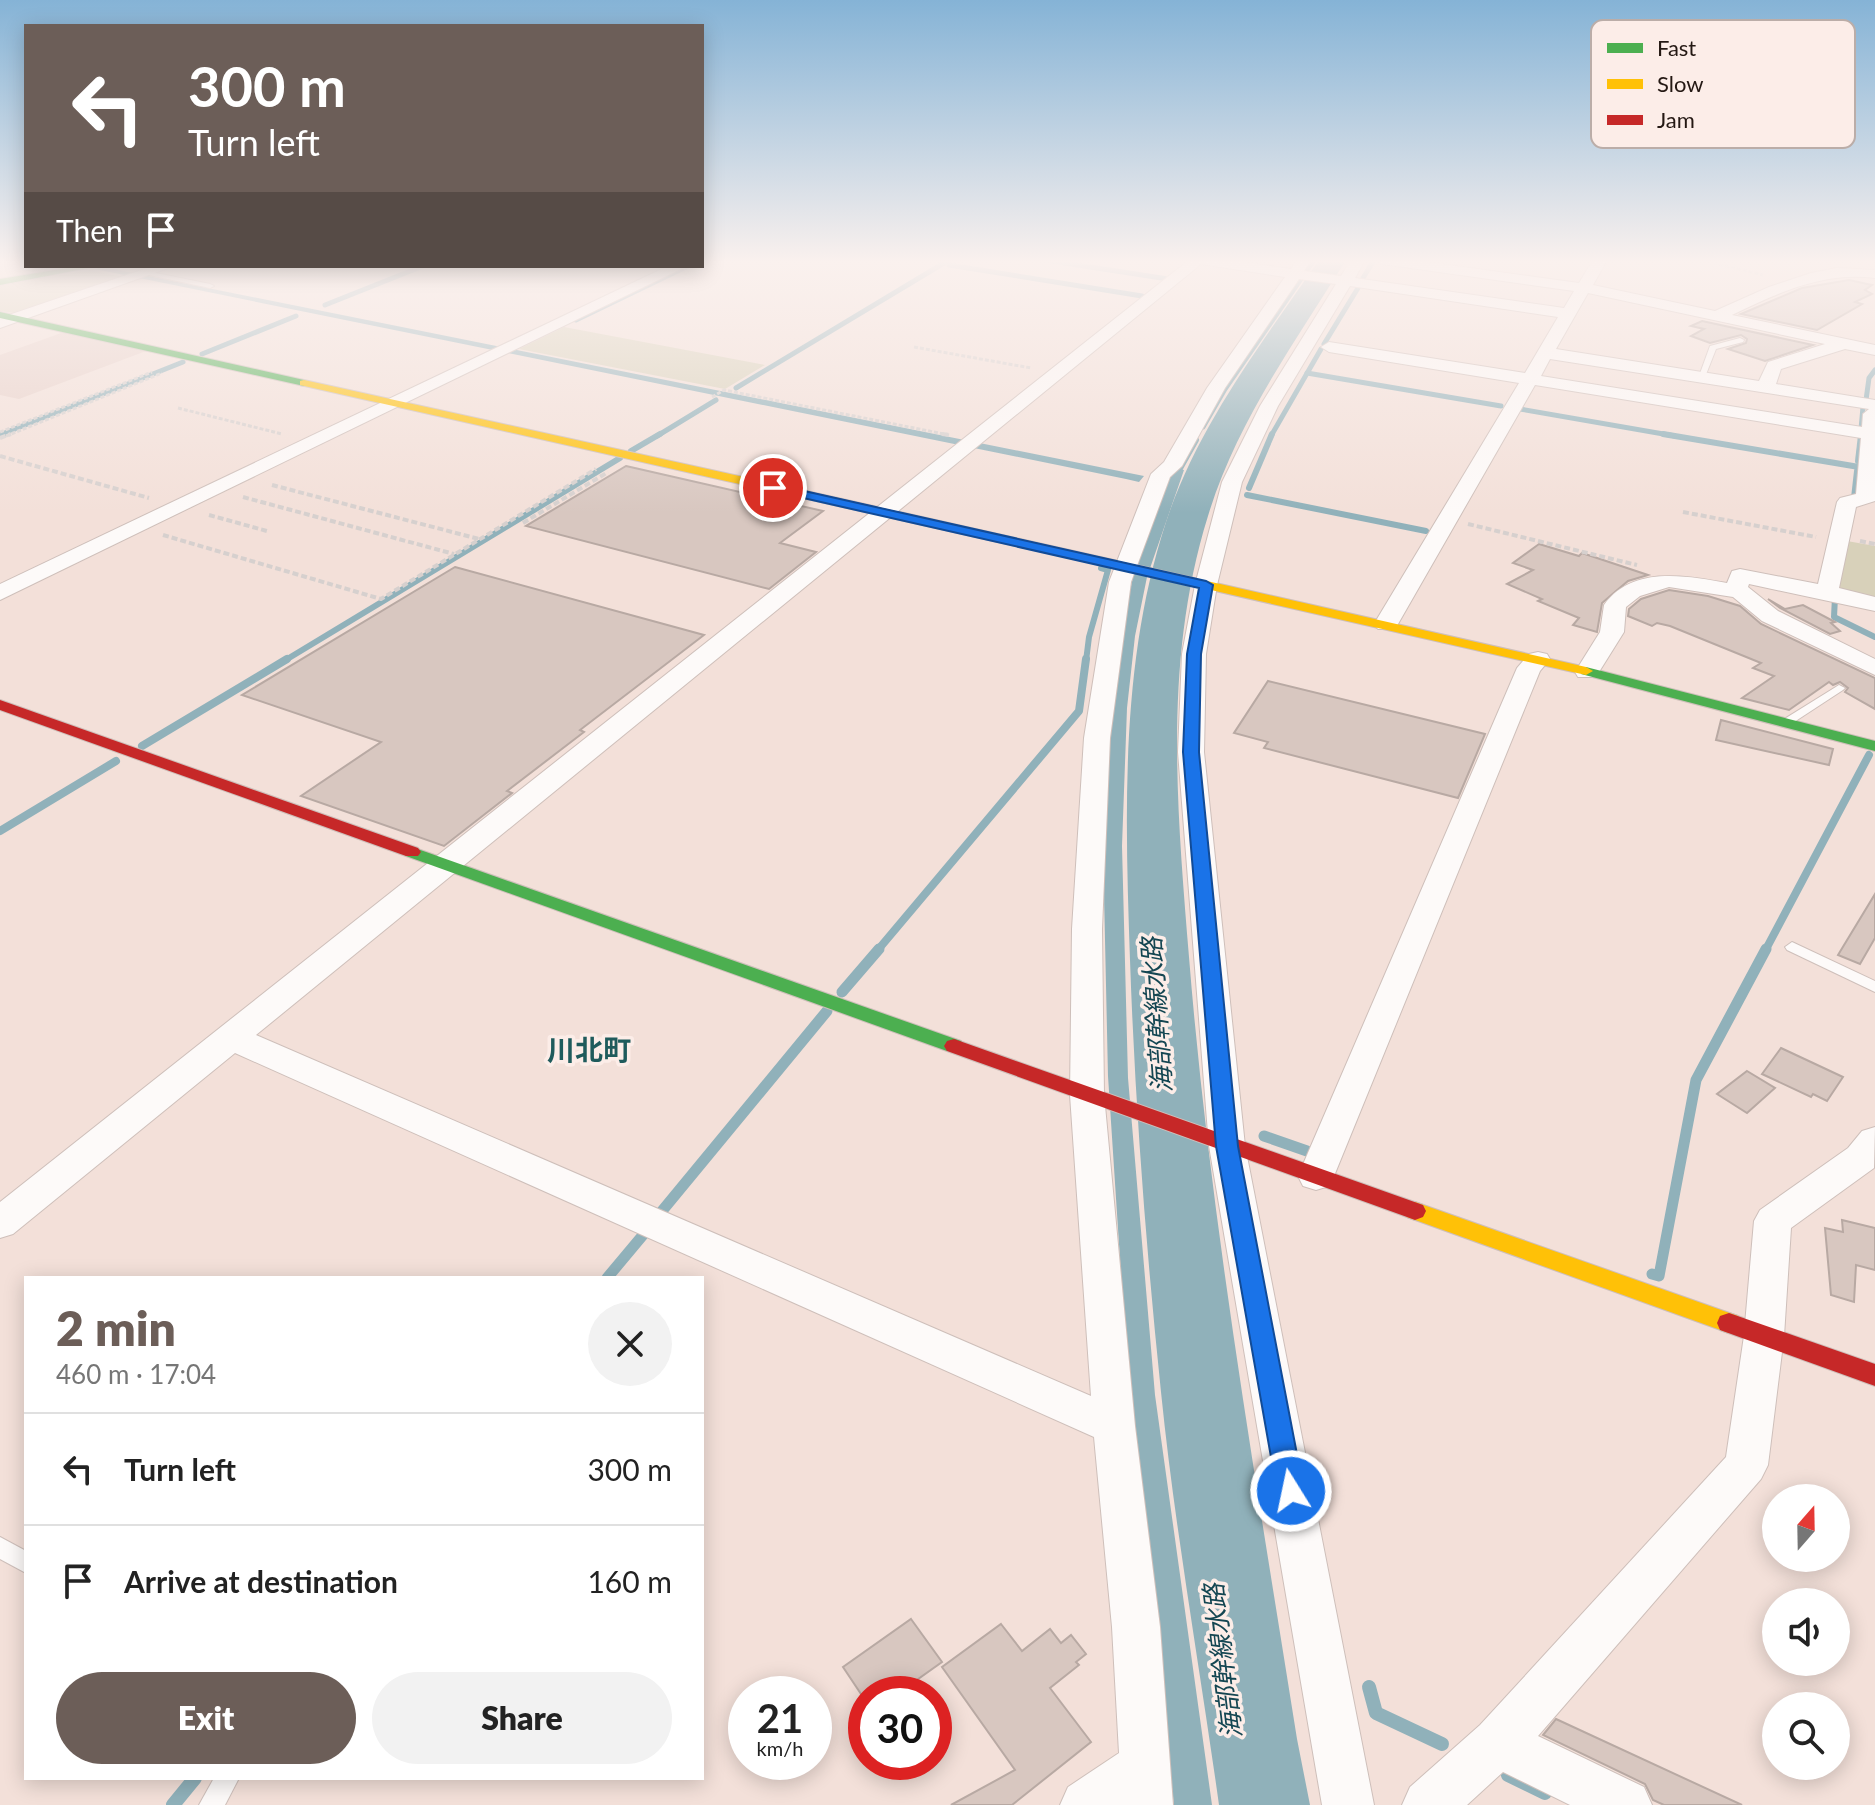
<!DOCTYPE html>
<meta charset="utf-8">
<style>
body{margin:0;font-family:Lato,"Noto Sans JP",sans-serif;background:#f2f2f2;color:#222;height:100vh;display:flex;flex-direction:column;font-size:30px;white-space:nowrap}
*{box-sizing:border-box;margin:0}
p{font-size:26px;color:#767676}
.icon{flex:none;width:44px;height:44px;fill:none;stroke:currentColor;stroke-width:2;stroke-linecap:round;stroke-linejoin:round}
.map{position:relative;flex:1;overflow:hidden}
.drawer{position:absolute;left:24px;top:1276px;width:680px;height:504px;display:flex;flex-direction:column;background:#fff;border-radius:0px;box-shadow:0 4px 20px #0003}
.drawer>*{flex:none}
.top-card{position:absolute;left:24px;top:24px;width:680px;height:244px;border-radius:0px;box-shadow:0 4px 20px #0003;background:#6c5e58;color:#fff;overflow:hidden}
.needle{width:52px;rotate:20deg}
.tools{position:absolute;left:1762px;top:1484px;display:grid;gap:16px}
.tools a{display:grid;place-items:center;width:88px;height:88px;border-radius:50%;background:#fff;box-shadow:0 4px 20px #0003;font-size:40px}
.speed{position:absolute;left:728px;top:1676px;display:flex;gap:16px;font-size:40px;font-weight:700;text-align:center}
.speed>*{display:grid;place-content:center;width:104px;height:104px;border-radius:50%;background:#fff;box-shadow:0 4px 20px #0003;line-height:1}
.speed small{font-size:20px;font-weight:400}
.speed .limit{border:12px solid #d22;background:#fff;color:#111}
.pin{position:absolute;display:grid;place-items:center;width:68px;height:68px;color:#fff;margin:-34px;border:4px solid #fff;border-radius:50%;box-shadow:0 2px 8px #0007}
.me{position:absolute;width:88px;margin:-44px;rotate:350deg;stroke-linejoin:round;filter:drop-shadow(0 0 6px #0008)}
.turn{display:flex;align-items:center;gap:28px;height:168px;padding:0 32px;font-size:36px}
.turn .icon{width:104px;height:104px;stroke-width:2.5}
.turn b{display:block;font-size:56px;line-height:68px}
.then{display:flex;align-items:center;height:76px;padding:0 32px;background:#0003;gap:16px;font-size:30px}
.round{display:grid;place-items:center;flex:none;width:84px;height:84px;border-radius:42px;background:#f2f2f2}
.head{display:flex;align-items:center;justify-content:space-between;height:136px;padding:0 32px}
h1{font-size:48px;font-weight:800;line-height:60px;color:#6c5e58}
.primary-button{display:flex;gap:16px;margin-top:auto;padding:16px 32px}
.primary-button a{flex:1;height:92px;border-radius:48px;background:#6c5e58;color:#fff;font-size:32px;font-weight:800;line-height:92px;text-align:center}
.primary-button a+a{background:#f2f2f2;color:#222}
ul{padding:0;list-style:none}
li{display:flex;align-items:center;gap:24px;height:112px;padding:0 32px;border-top:2px solid #e0e0e0}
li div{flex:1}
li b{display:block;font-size:30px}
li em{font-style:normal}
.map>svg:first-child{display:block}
</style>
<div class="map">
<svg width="1875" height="1805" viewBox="0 0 1875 1805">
<rect width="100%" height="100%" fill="#f3e0d9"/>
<path fill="#e8d1ca" d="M64,332L146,351L19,399L0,395V355Z"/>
<g fill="#d8d1ba">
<path d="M90,270L127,278L21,314L0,311V285Z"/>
<path d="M564,327L765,365L725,389L519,349Z"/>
<path d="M1847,541L1875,546V602L1834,590Z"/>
</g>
<g fill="#90b1ba">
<path d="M1319,260H1346C1295,342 1236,423 1208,516C1163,660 1177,809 1189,957C1210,1219 1256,1480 1297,1739L1310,1805H1219C1200,1668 1175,1530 1161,1392C1146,1248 1135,1104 1130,960C1125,814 1120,662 1166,522C1198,425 1262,343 1319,260Z"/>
<path d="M103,267L1144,476L1139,482L1126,479L95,269Z"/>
<path d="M1178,469L1184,470L1147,577L1135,636L1127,708L1122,846L1128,1078L1155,1395L1212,1805H1174L1130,1412L1108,1076L1103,849L1110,709L1120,638L1133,577L1168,476Z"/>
</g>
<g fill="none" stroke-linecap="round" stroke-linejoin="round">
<g stroke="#90b1ba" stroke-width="5">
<path d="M1045,260L1168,279"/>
<path d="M949,265L1142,296"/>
<path d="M1363,278L1374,260"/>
<path d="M325,305L423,266"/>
<path d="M576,320L688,266"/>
<path d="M1324,344L1358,288"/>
<path d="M202,354L296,316"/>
<path d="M1307,373L1501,406"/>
<path d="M736,388L949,260"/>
<path d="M1866,400L1869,378L1875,370"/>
<path d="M1520,409L1675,436"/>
<path d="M1203,427L1225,389L1314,260"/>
<path d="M1861,429L1863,407"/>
<path d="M0,435L183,362"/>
<path d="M657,436L716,400"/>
<path d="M1271,436L1321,349"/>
</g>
<g stroke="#90b1ba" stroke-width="6">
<path d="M1663,434L1859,467"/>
<path d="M0,435L4,434"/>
<path d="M631,451L660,434"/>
<path d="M1858,461L1861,435"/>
<path d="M1174,479L1196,440"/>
<path d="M1249,488L1272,434"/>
<path d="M1247,495L1426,531"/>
<path d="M1854,498L1857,471"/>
<path d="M1835,597L1834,617L1875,637"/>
<path d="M284,661L620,458"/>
<path d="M1086,661L1089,637L1108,570L1101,568"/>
</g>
<g stroke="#90b1ba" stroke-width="8">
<path d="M142,746L287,659"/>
<path d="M0,831L116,761"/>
<path d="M877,951L1079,711L1086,659"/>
<path d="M1765,951L1869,755"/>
</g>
<g stroke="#90b1ba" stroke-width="11">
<path d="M842,992L879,949"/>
<path d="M1264,1136L1307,1151"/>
<path d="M662,1211L827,1011"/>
<path d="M1652,1274L1659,1276L1696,1080L1766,949"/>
<path d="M607,1278L643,1235"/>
</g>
<g stroke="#90b1ba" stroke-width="14">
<path d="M1369,1687L1376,1713L1442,1744"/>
<path d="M1508,1775L1545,1793"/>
<path d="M173,1805L195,1778"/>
</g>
</g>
<g fill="#d8c7c0" stroke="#b8a9a3" stroke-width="2">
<path d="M1849,280L1872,285L1865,290L1872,294L1855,302L1862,304L1817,330L1741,314L1802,288Z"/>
<path d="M1702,321L1813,345L1765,361L1728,349L1746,343L1747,339L1741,335L1710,343L1691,336L1704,329L1691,326Z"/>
<path d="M626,466L823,511L780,543L816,552L769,589L526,526Z"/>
<path d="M1539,544L1579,556L1582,553L1648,575L1628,581L1602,603L1597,632L1573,625L1579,618L1538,601L1542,599L1507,584L1533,570L1513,563Z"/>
<path d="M455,567L704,635L580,730L584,732L507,791L512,793L444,846L301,796L381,742L242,695Z"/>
<path d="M1669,590L1708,596L1740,606L1761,624L1875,678V709L1845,692L1848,688L1840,682L1833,685L1829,682L1789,710L1742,698L1774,676L1753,668L1761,663L1670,626L1657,623L1652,626L1628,616L1629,609L1641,599Z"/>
<path d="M1768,599L1785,609L1803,605L1835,622L1831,623L1840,631L1830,634L1780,608Z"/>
<path d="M1268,681L1485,734L1458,798L1264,748L1268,742L1234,733Z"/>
<path d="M1721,720L1833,749L1829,765L1716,740Z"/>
<path d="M1875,894V938L1860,964L1838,955Z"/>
<path d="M1781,1048L1843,1077L1827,1101L1813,1094L1811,1097L1762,1074Z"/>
<path d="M1747,1071L1775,1088L1747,1113L1717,1094Z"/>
<path d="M1842,1220L1875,1228V1270L1856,1265L1854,1302L1831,1295L1825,1228L1843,1232Z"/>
<path d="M911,1619L942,1662L897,1694H861L843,1667Z"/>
<path d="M1001,1624L1022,1651L1050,1629L1061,1643L1071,1635L1086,1654L1076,1662L1079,1665L1050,1688L1091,1742L1012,1805H951L1015,1770L942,1667Z"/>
<path d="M1556,1719L1742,1805H1664L1653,1800L1645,1784L1543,1735Z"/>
</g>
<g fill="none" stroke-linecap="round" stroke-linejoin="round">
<defs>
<g id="lane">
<path d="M146,271L210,284L214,286L210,288L144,274Z"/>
<path d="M1740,338L1744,340L1743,342L1716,349L1705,377L1698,379L1710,346Z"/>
<path d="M1839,685L1845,688L1843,690L1788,726L1784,727L1778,723Z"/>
<path d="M1792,942L1875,981V992L1787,950L1785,947Z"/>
<path d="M0,1537L26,1551V1573L0,1559Z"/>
<path d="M214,1778H239L225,1805H199Z"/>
</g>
<g id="street">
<path d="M1189,260H1230L1291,269L1297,260H1311L1304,271L1341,276L1351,260H1365L1355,278L1564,308L1574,291L1382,264L1375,260H1413L1579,283L1593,260H1607L1593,285L1715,311L1769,287L1811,273L1837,268L1875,270V278C1824,271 1777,293 1732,315L1875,345V355L1845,349L1781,369L1776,384L1875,400V501L1856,507L1839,588L1875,597V611L1749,584L1748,587L1778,611L1875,659V675L1762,621L1733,597L1669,587L1640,596L1626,607L1624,632L1599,672L1596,677H1578L1575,672L1600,632L1604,605C1633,565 1686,576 1727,583L1732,571L1740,569L1818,584L1837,502L1840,498L1856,494L1861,438L1535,385L1398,624L1394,629H1378L1374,624L1519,383L1329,352L1321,347L1329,342L1525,373L1558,317L1350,286L1278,406L1242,482L1217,585L1206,654L1204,752L1245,1146L1374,1805H1322L1209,1146L1178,752L1182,654L1195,585L1222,482L1260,406L1336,284L1299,279L1225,388L1182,466L1170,477L1131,582L1110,738L1102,929L1104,1095L1135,1426L1160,1627L1173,1805H1060L1068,1787L1119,1753L1112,1627L1094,1437L235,1053L13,1234L0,1238V1202ZM1201,264L1285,277L1207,388L1164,462L1151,474L1109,582L1084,738L1072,929L1070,1095L1091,1396L256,1035ZM1588,293L1825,344L1768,362L1759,381L1556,349ZM1550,359L1869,409L1863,414L1862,427L1541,376Z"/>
<path d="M153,266H174L0,328V318Z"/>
<path d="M668,266H687L0,600V584Z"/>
<path d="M1538,652L1547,654L1550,659L1540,671L1334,1176L1329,1186L1316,1190L1303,1186L1298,1176L1517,668L1529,654Z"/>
<path d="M1875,1127L1874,1168L1791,1228L1784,1336L1768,1465L1761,1479L1538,1736L1644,1787L1652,1805H1570L1503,1772L1467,1805H1402L1410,1787L1480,1725L1726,1457L1744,1336L1754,1221L1760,1210L1848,1148L1862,1131Z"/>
</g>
<g id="fast">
<path d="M79,266H99L0,285V279Z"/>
<path d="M0,312L304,380L309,383L304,386L0,318Z"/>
<path d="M1586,667L1875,741V751L1581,674V668Z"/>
<path d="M412,847L961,1041L964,1046L961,1051H947L406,856L403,852L406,848Z"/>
</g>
<g id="slow">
<path d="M304,380L780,485L786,489L780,493L300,385V381Z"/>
<path d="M1154,569L1586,667L1593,671L1586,675L1149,576V570Z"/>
<path d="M1415,1202L1738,1316L1741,1323L1738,1330L1729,1333L1407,1217L1404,1211L1407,1205Z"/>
</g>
<g id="jam">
<path d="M780,485L1154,569L1161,573L1154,577L776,492V486Z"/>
<path d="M0,700L418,848L421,852L418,856H406L0,710Z"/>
<path d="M954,1039L1423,1205L1426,1211L1423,1217L1415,1220L1407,1217L947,1051L944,1046L947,1041Z"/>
<path d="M1729,1313L1875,1364V1386L1720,1330L1717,1323L1720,1316Z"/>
</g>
</defs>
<use href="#lane" stroke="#cebfba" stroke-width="2"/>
<use href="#street" stroke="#cebfba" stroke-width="2"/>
<use href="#fast" stroke="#cebfba" stroke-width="2"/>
<use href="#slow" stroke="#cebfba" stroke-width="2"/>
<use href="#jam" stroke="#cebfba" stroke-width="2"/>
<g stroke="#d6d0ce" stroke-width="3" stroke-dasharray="4 2" stroke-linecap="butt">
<path d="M1702,260L1763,275"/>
<path d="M914,347L1031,368"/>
<path d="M712,397L724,390L949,435"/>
<path d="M178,408L282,434"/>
<path d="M0,432L152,372"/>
<path d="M6,436L162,373"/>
</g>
<g stroke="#d6d0ce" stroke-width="4" stroke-dasharray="6 3" stroke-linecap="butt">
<path d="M942,434L949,435"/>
<path d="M0,438L11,434"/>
<path d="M0,456L149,498"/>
<path d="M272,485L479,539"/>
<path d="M243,497L454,554"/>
<path d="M1683,512L1816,537"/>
<path d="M209,515L267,531"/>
<path d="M523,523L608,472"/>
<path d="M1468,524L1637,565"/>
<path d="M163,535L381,599L596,469"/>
<path d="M1860,541L1875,544"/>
</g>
<use href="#lane" fill="#fdfaf9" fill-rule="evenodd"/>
<use href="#street" fill="#fdfaf9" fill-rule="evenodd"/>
<use href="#fast" fill="#4caf50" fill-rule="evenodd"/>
<use href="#slow" fill="#ffc107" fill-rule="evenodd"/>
<use href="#jam" fill="#c62828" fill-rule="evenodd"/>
</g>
<linearGradient id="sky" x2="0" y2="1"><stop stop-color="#85b3d6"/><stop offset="0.51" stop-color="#faf1ee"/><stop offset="1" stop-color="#faf1ee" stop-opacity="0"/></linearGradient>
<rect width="1875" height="513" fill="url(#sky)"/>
<path fill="#1a73e8" stroke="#114b97" stroke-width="2" d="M773,484L1206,581L1213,585L1201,654L1199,752L1238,1146L1304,1491L1300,1500L1291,1503L1281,1500L1277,1491L1216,1146L1183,752L1187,654L1199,588L768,490V485Z"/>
<g text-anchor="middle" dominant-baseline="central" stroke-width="7" stroke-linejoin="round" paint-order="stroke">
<g font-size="26" font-style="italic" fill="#144652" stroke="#fcede8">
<text transform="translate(1156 1015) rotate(-94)">海部幹線水路</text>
<text transform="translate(1222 1661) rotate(-97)">海部幹線水路</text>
</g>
<g font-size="28" font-weight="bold" fill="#1f5b5c" stroke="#fcede8">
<text x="589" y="1049">川北町</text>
</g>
</g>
<rect x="1591" y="20" width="264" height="128" rx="12" fill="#fcede8" stroke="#bbada8" stroke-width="2"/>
<rect x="1607" y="43" width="36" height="10" fill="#4caf50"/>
<rect x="1607" y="79" width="36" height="10" fill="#ffc107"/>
<rect x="1607" y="115" width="36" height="10" fill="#c62828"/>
<g font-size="22" fill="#241813">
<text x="1657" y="56">Fast</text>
<text x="1657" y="92">Slow</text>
<text x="1657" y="128">Jam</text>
</g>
</svg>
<div class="tools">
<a><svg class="needle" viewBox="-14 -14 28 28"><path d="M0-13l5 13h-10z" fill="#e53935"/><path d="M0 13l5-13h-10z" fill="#767676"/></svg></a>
<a><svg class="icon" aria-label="sound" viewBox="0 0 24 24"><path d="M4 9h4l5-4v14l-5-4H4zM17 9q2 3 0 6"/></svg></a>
<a><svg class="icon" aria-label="search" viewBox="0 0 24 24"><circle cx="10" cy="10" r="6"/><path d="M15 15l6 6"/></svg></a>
</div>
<div class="speed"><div>21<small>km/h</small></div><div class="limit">30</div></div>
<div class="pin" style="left:773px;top:488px;background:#d93025"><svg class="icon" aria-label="arrive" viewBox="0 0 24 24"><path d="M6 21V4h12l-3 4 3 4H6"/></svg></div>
<svg class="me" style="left:1291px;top:1491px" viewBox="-20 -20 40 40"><circle r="17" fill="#1a73e8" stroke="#fff" stroke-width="3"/><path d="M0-11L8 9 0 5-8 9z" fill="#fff"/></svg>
<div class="top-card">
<div class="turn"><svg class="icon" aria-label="left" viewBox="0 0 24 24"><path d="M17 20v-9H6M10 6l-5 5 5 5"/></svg><div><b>300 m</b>Turn left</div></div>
<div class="then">Then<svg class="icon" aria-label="arrive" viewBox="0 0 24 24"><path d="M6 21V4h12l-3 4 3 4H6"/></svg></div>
</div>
<section class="drawer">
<div class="head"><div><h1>2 min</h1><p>460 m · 17:04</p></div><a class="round"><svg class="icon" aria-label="close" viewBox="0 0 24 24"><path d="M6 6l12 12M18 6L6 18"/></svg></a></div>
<ul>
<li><svg class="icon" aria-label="left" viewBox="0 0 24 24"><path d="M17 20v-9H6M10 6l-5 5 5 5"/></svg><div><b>Turn left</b></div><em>300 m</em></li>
<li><svg class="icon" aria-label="arrive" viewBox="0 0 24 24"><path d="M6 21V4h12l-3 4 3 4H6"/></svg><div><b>Arrive at destination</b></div><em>160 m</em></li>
</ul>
<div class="primary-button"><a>Exit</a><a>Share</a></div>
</section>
</div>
